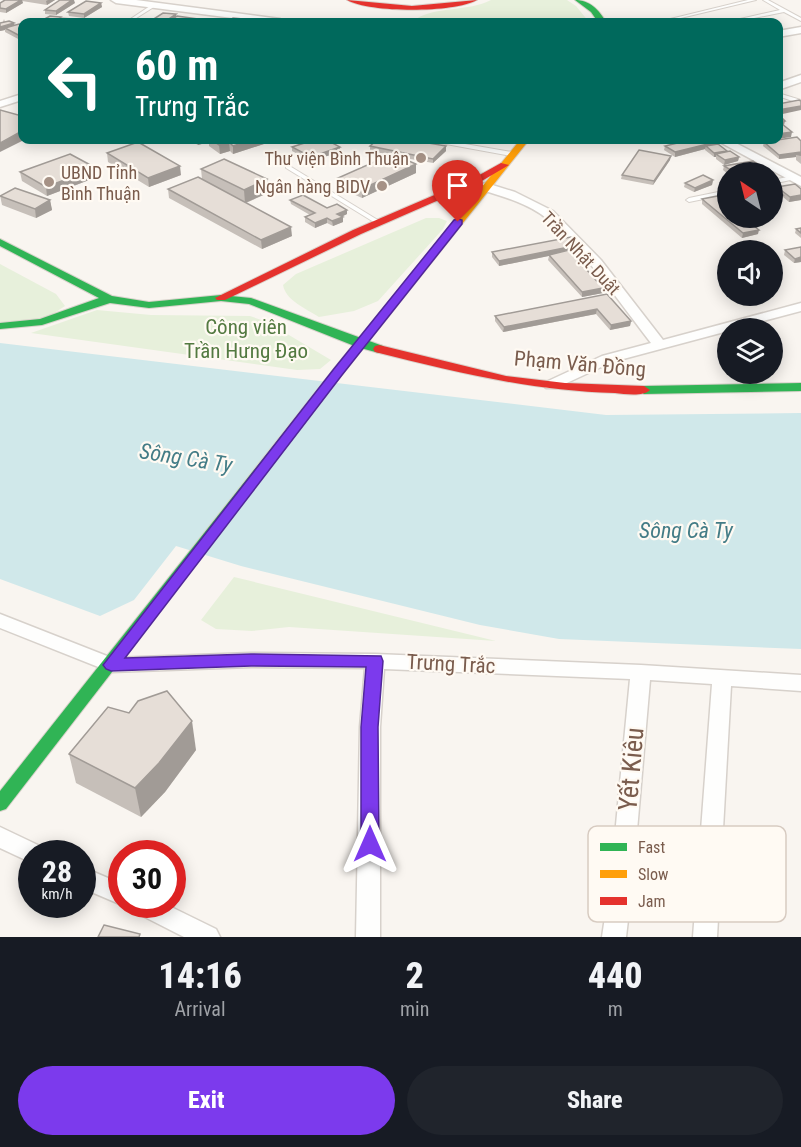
<!DOCTYPE html>
<meta charset="utf-8">
<style>
body{margin:0;font-family:"Roboto Condensed",sans-serif;background:#20242c;color:#f1f3f6;height:100vh;display:flex;flex-direction:column;font-size:22px;white-space:nowrap}
*{box-sizing:border-box;margin:0}
p{font-size:20px;color:#9ea1a6}
.icon{flex:none;width:33px;height:33px;fill:none;stroke:currentColor;stroke-width:2;stroke-linecap:round;stroke-linejoin:round}
.map{position:relative;height:937px;overflow:hidden}
.details{display:flex;flex-direction:column;background:#171b24;flex:1}
.details>*{flex:none}
.top-card{position:absolute;left:18px;top:18px;width:765px;height:126px;border-radius:12px;box-shadow:0 3px 15px #0003;background:#00695c;color:#fff;overflow:hidden}
.needle{width:39px;rotate:325deg}
.tools{position:absolute;left:717px;top:162px;display:grid;gap:12px}
.tools a{display:grid;place-items:center;width:66px;height:66px;border-radius:50%;background:#171b24;box-shadow:0 3px 15px #0003;font-size:30px}
.speed{position:absolute;left:18px;top:840px;display:flex;gap:12px;font-size:30px;font-weight:700;text-align:center}
.speed>*{display:grid;place-content:center;width:78px;height:78px;border-radius:50%;background:#171b24;box-shadow:0 3px 15px #0003;line-height:1}
.speed small{font-size:15px;font-weight:400}
.speed .limit{border:9px solid #d22;background:#fff;color:#111}
.pin{position:absolute;display:grid;place-items:center;width:51px;height:51px;color:#fff;margin:-62px -26px;border-radius:50% 50% 50% 0;rotate:-45deg;box-shadow:0 0 6px #0007}
.pin .icon{rotate:45deg}
.me{position:absolute;width:66px;margin:-33px;rotate:0deg;stroke-linejoin:round;filter:drop-shadow(0 0 4px #0008)}
.turn{display:flex;align-items:center;gap:21px;height:126px;padding:0 18px;font-size:27px}
.turn .icon{width:78px;height:78px;stroke-width:2.5}
.turn b{display:block;font-size:42px;line-height:51px}
.eta{display:flex;justify-content:space-evenly;align-items:center;height:102px;text-align:center}
.eta b{font-size:36px;font-weight:800;line-height:42px}
.button{display:flex;gap:12px;margin-top:auto;padding:12px 18px}
.button a{flex:1;height:69px;border-radius:36px;background:#7c3aed;color:#fff;font-size:24px;font-weight:800;line-height:69px;text-align:center}
.button a+a{background:#20242c;color:#f1f3f6}
.map>svg:first-child{display:block}
</style>
<div class="map">
<svg width="801" height="937" viewBox="0 0 801 937">
<rect width="100%" height="100%" fill="#f9f5f0"/>
<g fill="#e7f0db">
<path d="M491,0H567L576,6L589,22H415L416,19C436,6 468,12 491,0Z"/>
<path d="M426,218H439L447,221L443,229L378,301L354,311L319,317C307,309 286,301 283,285L296,274Z"/>
<path d="M0,264L56,294L65,306L42,321L0,322Z"/>
<path d="M97,310L151,315L250,316L267,322L331,360L320,369L297,370L31,333Z"/>
<path d="M234,577L496,641L289,627L252,631L216,629L201,620Z"/>
</g>
<path fill="#d0e8ea" d="M0,343L606,415L801,413V649L559,639L480,625L241,566L176,546L134,600L100,616L0,579Z"/>
<g fill="none" stroke-linecap="round" stroke-linejoin="round">
<defs>
<g id="lane">
<path d="M748,0H756L664,22H658Z"/>
<path d="M763,0H768L801,18V21L784,12L734,22H727L780,10Z"/>
<path d="M153,4L157,5L130,22H126Z"/>
<path d="M55,17L84,21L86,22H77L53,19V17Z"/>
<path d="M778,93L801,100V104L778,96Z"/>
<path d="M433,140H442L512,152L515,154L512,156L435,142Z"/>
<path d="M288,165L381,222L382,223L381,224H377L286,168V166Z"/>
<path d="M793,176L796,178L795,179L772,184V180Z"/>
<path d="M728,190V194L689,202L686,200L689,198Z"/>
</g>
<g id="street">
<path d="M111,0H136L280,19L285,22H263L116,3Z"/>
<path d="M801,27V33L778,37V31Z"/>
<path d="M801,75V82L778,90V83Z"/>
<path d="M22,94V100L0,107V101Z"/>
<path d="M716,140H730L801,177V186Z"/>
<path d="M486,183L515,192L553,211L601,260L663,340L801,303V311L737,328H728V331L612,362L556,388H546L543,385L546,382L602,356L651,343C620,303 584,250 546,218C529,204 502,196 482,190V184Z"/>
<path d="M0,614L112,658L251,653L375,654L641,665L801,675V691L731,686L717,937H693L712,684L650,680L633,877L626,937H602L611,877L630,679L384,669L380,727V937H356L360,727L365,668L251,667L111,672L0,628Z"/>
<path d="M0,827L42,847L45,854H32V863L0,848Z"/>
<path d="M82,867L122,884V904H124L122,905L82,888Z"/>
<path d="M130,904H165L216,929L220,937H184L133,911Z"/>
</g>
<g id="fast">
<path d="M575,0C590,0 599,10 606,22H598L591,12Z"/>
<path d="M0,239L112,296L149,302L221,295L251,298L383,346L385,349L379,353L357,347L249,304L221,301L149,308L110,303L42,325L0,329V323L40,319L99,298L0,246Z"/>
<path d="M337,369L341,370L343,373L341,376L6,809L0,811V791L333,370Z"/>
<path d="M801,383V391L644,394L638,390L644,386Z"/>
</g>
<path id="slow" d="M520,140H529L341,376H333L331,373L333,370Z"/>
<g id="jam">
<path d="M347,0L412,6L477,0C454,13 370,13 347,0Z"/>
<path d="M501,163L509,165L480,182L361,234L225,300H217L215,298L353,230L474,178Z"/>
<path d="M379,345L506,376L565,383L644,386L650,390C643,397 625,394 615,393C531,391 456,372 375,352L373,349L375,346Z"/>
</g>
</defs>
<use href="#lane" stroke="#d7d1cb" stroke-width="2"/>
<use href="#street" stroke="#d7d1cb" stroke-width="3"/>
<use href="#fast" stroke="#d9d2cb" stroke-width="2"/>
<use href="#slow" stroke="#d9d2cb" stroke-width="2"/>
<use href="#jam" stroke="#d9d2cb" stroke-width="2"/>
<use href="#lane" fill="#fefefd" fill-rule="evenodd"/>
<use href="#street" fill="#fefefd" fill-rule="evenodd"/>
<use href="#fast" fill="#30b455" fill-rule="evenodd"/>
<use href="#slow" fill="#ff9f0a" fill-rule="evenodd"/>
<use href="#jam" fill="#e5322d" fill-rule="evenodd"/>
</g>
<g fill="#c6bfb9">
<path d="M5,0H55L47,5L22,1L23,3L6,13L0,12V3Z"/>
<path d="M75,3L56,15L45,14V10Z"/>
<path d="M101,3L102,7L84,18L69,16L68,12Z"/>
<path d="M4,19L5,22L14,23V26H22V41L5,32V30L0,31Z"/>
<path d="M189,140H267V143L233,154L230,151L220,154L209,146V142L198,145Z"/>
<path d="M801,141V164L796,160V157L779,159L763,146L764,142Z"/>
<path d="M716,142V144L727,151V152L739,157L738,161L724,165L716,159V157H714L705,150V149L675,157L664,150L665,146Z"/>
<path d="M370,146H446V151L433,163L399,157L416,164V173L362,198L338,187V178L390,155L370,151Z"/>
<path d="M292,147H340V152L311,161L292,151Z"/>
<path d="M107,153L181,175L149,187L108,162Z"/>
<path d="M670,160L653,185L621,179L622,175Z"/>
<path d="M758,165L757,167L765,172H728V174L723,170L724,166Z"/>
<path d="M201,169L267,179L268,193L246,203L292,236L262,249L169,198L168,189L202,179Z"/>
<path d="M20,172L97,177L47,196L22,181Z"/>
<path d="M713,180L712,185L694,192L684,187L685,183Z"/>
<path d="M772,187L777,190V187L801,189V200L789,202L783,197L782,199L772,201Z"/>
<path d="M0,195L50,200L52,210L36,218L2,205Z"/>
<path d="M702,199L728,218L758,234L742,238L702,204Z"/>
<path d="M290,200L327,208L347,210V214L341,217H343V222L333,226L327,223L315,228L305,222V217L310,215L291,204Z"/>
<path d="M801,228V238L795,233L796,229Z"/>
<path d="M801,247V262L794,263L784,255L785,250Z"/>
<path d="M578,250L570,252L603,293L582,297L548,260L549,256L499,266L492,257V252Z"/>
<path d="M607,294L631,321L630,326L610,330L596,314L503,332L495,321V316Z"/>
<path d="M196,750L165,792L141,817L76,783L69,754Z"/>
</g>
<g fill="#a19b96">
<path d="M21,0H22L23,3L6,13V9Z"/>
<path d="M48,0H55L47,5L46,1Z"/>
<path d="M72,0H74L75,3L56,15V11Z"/>
<path d="M101,3L102,7L84,18V14Z"/>
<path d="M176,14V18L170,22H164Z"/>
<path d="M14,23L15,27L5,28V30L0,31V27Z"/>
<path d="M801,106V110L778,115V110Z"/>
<path d="M785,121L784,125L778,126V122Z"/>
<path d="M22,131V140H24L0,152V143Z"/>
<path d="M792,132L791,137L778,139V134Z"/>
<path d="M202,140H209V142L198,145L197,141Z"/>
<path d="M251,140H267V143L233,154V146Z"/>
<path d="M229,142L230,151L220,154L219,145Z"/>
<path d="M716,142L715,146H706L705,149L675,157V152Z"/>
<path d="M446,146V151L433,163V159Z"/>
<path d="M340,147V152L311,161V157Z"/>
<path d="M727,151V155L716,154V157H714V153Z"/>
<path d="M801,152V156L796,155V157L779,159V155Z"/>
<path d="M671,156L670,160L653,185L654,181Z"/>
<path d="M739,157L738,161L724,165L725,160Z"/>
<path d="M416,164V173L362,198V189Z"/>
<path d="M758,165L757,169H749V170L736,172L734,171V172H728L729,169Z"/>
<path d="M180,166L181,175L149,187L148,178Z"/>
<path d="M96,168L97,177L47,196L46,187Z"/>
<path d="M267,179L268,193L245,203L244,190Z"/>
<path d="M713,180L712,185L694,192L695,188Z"/>
<path d="M783,195L782,199L772,201V197Z"/>
<path d="M801,195V200L789,202L790,197Z"/>
<path d="M50,200L52,210L36,218L35,209Z"/>
<path d="M347,210V214L337,219V214Z"/>
<path d="M343,217V222L333,226L332,221Z"/>
<path d="M327,218V223L315,228V223Z"/>
<path d="M291,227L292,236L262,249L261,240Z"/>
<path d="M759,230L758,234L742,238L743,233Z"/>
<path d="M579,245L578,250L499,266V261Z"/>
<path d="M801,257V262L794,263L795,259Z"/>
<path d="M603,288V293L582,297V292Z"/>
<path d="M597,309L596,314L503,332L504,327Z"/>
<path d="M631,321L630,326L610,330L611,325Z"/>
<path d="M192,721L196,750L165,792L141,817L135,788Z"/>
</g>
<g fill="#e6ded7" stroke="#a19b96" stroke-width="1.5">
<path d="M5,0H21L6,9L0,8V3Z"/>
<path d="M60,0H72L56,11L45,10Z"/>
<path d="M86,1L101,3L84,14L68,12Z"/>
<path d="M163,13L176,14L164,22H149Z"/>
<path d="M50,16L61,17L56,21L68,22H39Z"/>
<path d="M177,16L198,19L194,22H169Z"/>
<path d="M233,18L244,19L240,22H227Z"/>
<path d="M84,20L94,21L93,22H80Z"/>
<path d="M9,21L14,23L0,27V23Z"/>
<path d="M19,24L22,26V37L5,28Z"/>
<path d="M799,100L801,101V106L778,110V104Z"/>
<path d="M0,110L22,116V131L0,143Z"/>
<path d="M778,115H779L785,121L778,122Z"/>
<path d="M778,124H782L792,132L778,134Z"/>
<path d="M797,137L801,141V152L779,155L764,142Z"/>
<path d="M212,140H251L233,146L229,142L219,145Z"/>
<path d="M314,140H327L340,147L311,157L292,147Z"/>
<path d="M377,140H411L446,146L433,159L370,146Z"/>
<path d="M690,140H712L716,142L675,152L665,146Z"/>
<path d="M138,142L180,166L148,178L107,153Z"/>
<path d="M718,144L727,151L714,153L706,146Z"/>
<path d="M639,150L671,156L654,181L622,175Z"/>
<path d="M730,151L739,157L725,160L716,154Z"/>
<path d="M70,154L96,168L46,187L20,172Z"/>
<path d="M392,154L416,164L362,189L338,178Z"/>
<path d="M224,159L267,179L244,190L201,169Z"/>
<path d="M753,161L758,165L729,169L724,166Z"/>
<path d="M758,167L765,172H753L749,169Z"/>
<path d="M745,169L750,172H737L734,171Z"/>
<path d="M703,175L713,180L695,188L685,183Z"/>
<path d="M198,177L291,227L261,240L168,189Z"/>
<path d="M795,184L801,189V195L790,197L777,187Z"/>
<path d="M772,187L783,195L772,197Z"/>
<path d="M15,188L50,200L35,209L0,196Z"/>
<path d="M728,194V218H744L759,230L743,233L702,199Z"/>
<path d="M303,195L327,208L337,204L347,210L337,214L343,217L332,221L327,218L315,223L305,217L315,213L290,200Z"/>
<path d="M801,228V233L796,229Z"/>
<path d="M571,237L579,245L499,261L492,252Z"/>
<path d="M801,247V257L795,259L785,250Z"/>
<path d="M569,250L603,288L582,292L549,255Z"/>
<path d="M607,294L631,321L611,325L597,309L504,327L495,316Z"/>
<path d="M167,691L192,721L159,763L135,788L69,754L108,707L129,713L138,701Z"/>
<path d="M104,925L140,934L139,937H98Z"/>
</g>
<path fill="#7c3aed" stroke="#51269a" stroke-width="1.5" d="M458,219L462,220V224L342,375L125,658L251,654L381,656L383,661L378,727L379,844L377,850L370,852L363,850L361,844V727L366,667L251,666L111,671L106,669L103,665L333,370L454,220Z"/>
<g fill="#a69286" stroke="#fffaf3" stroke-width="2">
<circle cx="421" cy="158" r="6"/>
<circle cx="49" cy="182" r="6"/>
<circle cx="382" cy="186" r="6"/>
</g>
<g text-anchor="middle" dominant-baseline="central" stroke-width="4.5" stroke-linejoin="round" paint-order="stroke">
<g font-size="18" fill="#7a5c4d" stroke="#fffaf3" text-anchor="end">
<text x="409" y="158">Thư viện Bình Thuận</text>
<text x="61" y="172" text-anchor="start">UBND Tỉnh<tspan x="61" dy="21">Bình Thuận</tspan></text>
<text x="370" y="186">Ngân hàng BIDV</text>
</g>
<g font-size="18" fill="#7a5c4d" stroke="#fffaf3">
<text transform="translate(581 253) rotate(47)">Trần Nhật Duật</text>
</g>
<g font-size="21" fill="#537a41" stroke="#fffaf3">
<text x="246" y="327">Công viên<tspan x="246" dy="24">Trần Hưng Đạo</tspan></text>
</g>
<g font-size="21" fill="#7a5c4d" stroke="#fffaf3">
<text transform="translate(580 364) rotate(5)">Phạm Văn Đồng</text>
<text transform="translate(451 664) rotate(3)">Trưng Trắc</text>
</g>
<g font-size="22" font-style="italic" fill="#437c86" stroke="#fffaf3">
<text transform="translate(186 458) rotate(9)">Sông Cà Ty</text>
<text x="686" y="530">Sông Cà Ty</text>
</g>
<g font-size="26" fill="#7a5c4d" stroke="#fffaf3">
<text transform="translate(631 769) rotate(-85)">Yết Kiêu</text>
</g>
</g>
<rect x="588" y="826" width="198" height="96" rx="9" fill="#fffaf3" stroke="#d7cbc1" stroke-width="1.5"/>
<rect x="600" y="843" width="27" height="8" fill="#30b455"/>
<rect x="600" y="870" width="27" height="8" fill="#ff9f0a"/>
<rect x="600" y="897" width="27" height="8" fill="#e5322d"/>
<g font-size="16" fill="#7a5c4d">
<text x="638" y="853">Fast</text>
<text x="638" y="880">Slow</text>
<text x="638" y="907">Jam</text>
</g>
</svg>
<div class="tools">
<a><svg class="needle" viewBox="-14 -14 28 28"><path d="M0-13l5 13h-10z" fill="#e53935"/><path d="M0 13l5-13h-10z" fill="#9ea1a6"/></svg></a>
<a><svg class="icon" aria-label="sound" viewBox="0 0 24 24"><path d="M4 9h4l5-4v14l-5-4H4zM17 9q2 3 0 6"/></svg></a>
<a><svg class="icon" aria-label="layers" viewBox="0 0 24 24"><path d="M12 4l9 5-9 5-9-5zM3 14l9 5 9-5"/></svg></a>
</div>
<div class="speed"><div>28<small>km/h</small></div><div class="limit">30</div></div>
<div class="pin" style="left:458px;top:222px;background:#d93025"><svg class="icon" aria-label="arrive" viewBox="0 0 24 24"><path d="M6 21V4h12l-3 4 3 4H6"/></svg></div>
<svg class="me" style="left:370px;top:844px" viewBox="-20 -20 40 40"><path d="M0-17L14 15 0 8-14 15z" fill="#7c3aed" stroke="#fff" stroke-width="4"/></svg>
<div class="top-card">
<div class="turn"><svg class="icon" aria-label="left" viewBox="0 0 24 24"><path d="M17 20v-9H6M10 6l-5 5 5 5"/></svg><div><b>60 m</b>Trưng Trắc</div></div>
</div>
</div>
<section class="details">
<div class="eta">
<div><b>14:16</b><p>Arrival</p></div>
<div><b>2</b><p>min</p></div>
<div><b>440</b><p>m</p></div>
</div>
<div class="button"><a>Exit</a><a>Share</a></div>
</section>
